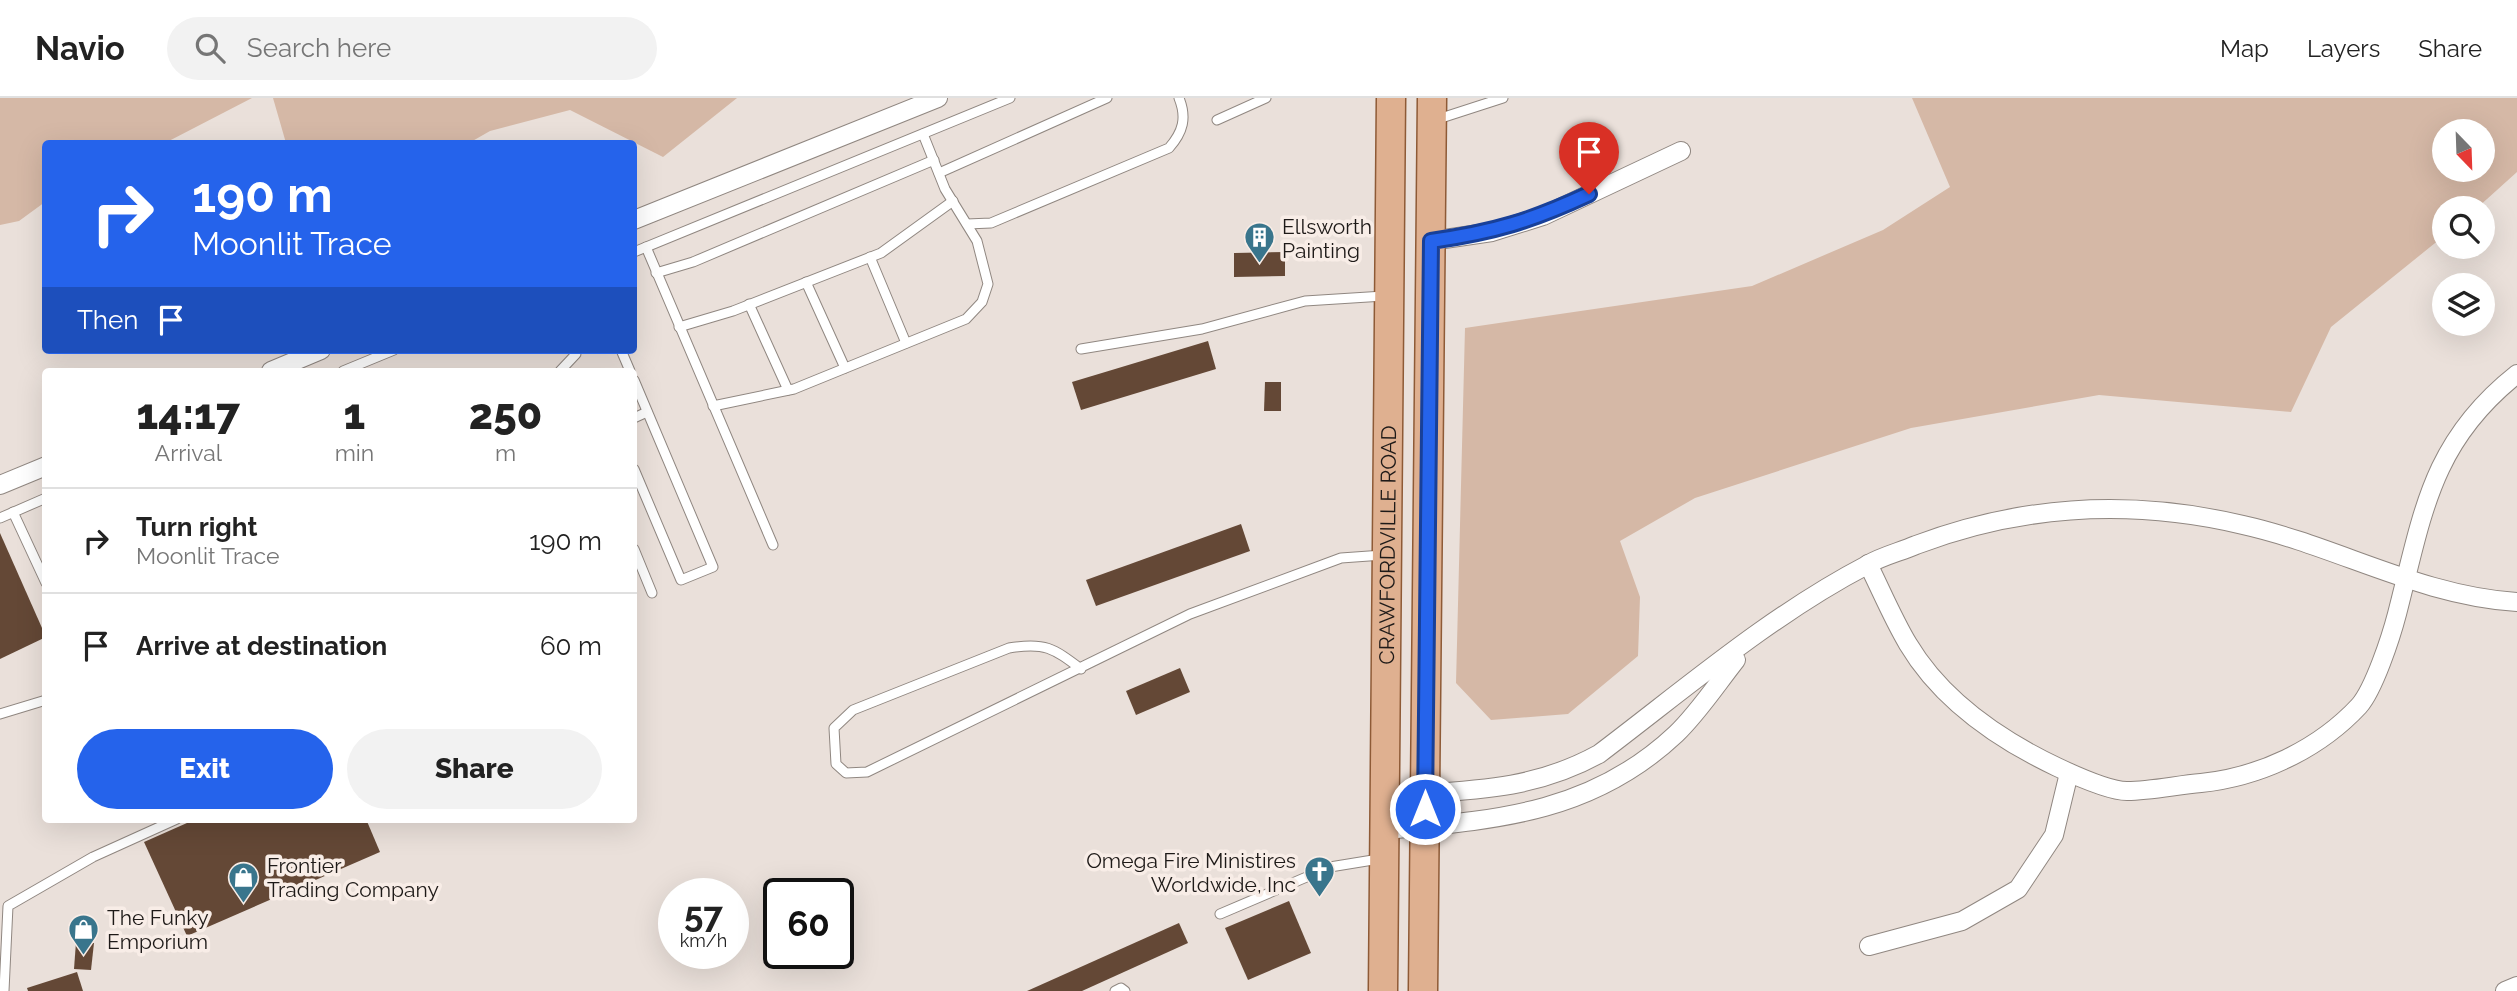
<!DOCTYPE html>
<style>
body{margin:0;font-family:Raleway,sans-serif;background:#f2f2f2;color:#222;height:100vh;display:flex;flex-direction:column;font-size:26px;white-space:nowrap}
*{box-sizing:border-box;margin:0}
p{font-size:23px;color:#767676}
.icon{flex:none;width:38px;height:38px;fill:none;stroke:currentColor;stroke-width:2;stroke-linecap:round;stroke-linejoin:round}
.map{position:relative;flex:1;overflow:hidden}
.panel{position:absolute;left:42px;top:270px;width:595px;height:455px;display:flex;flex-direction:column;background:#fff;border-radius:7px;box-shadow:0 7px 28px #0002}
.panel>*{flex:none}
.banner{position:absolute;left:42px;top:42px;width:595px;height:214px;border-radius:7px;box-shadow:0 7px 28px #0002;background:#2563eb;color:#fff;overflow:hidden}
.needle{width:46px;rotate:157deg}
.controls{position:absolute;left:2432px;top:21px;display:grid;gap:14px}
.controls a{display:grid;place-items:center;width:63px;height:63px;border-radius:50%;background:#fff;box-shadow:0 7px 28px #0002;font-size:35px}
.speed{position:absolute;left:658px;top:780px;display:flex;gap:14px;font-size:35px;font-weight:700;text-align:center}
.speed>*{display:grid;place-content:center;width:91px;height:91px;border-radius:50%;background:#fff;box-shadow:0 7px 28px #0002;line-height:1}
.speed small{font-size:18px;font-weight:400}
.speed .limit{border:4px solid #111;border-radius:10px;background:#fff;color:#111}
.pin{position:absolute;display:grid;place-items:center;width:60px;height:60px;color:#fff;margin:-72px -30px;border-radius:50% 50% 50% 0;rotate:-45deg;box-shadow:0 0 7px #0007}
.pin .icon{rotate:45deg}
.me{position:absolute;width:77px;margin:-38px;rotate:0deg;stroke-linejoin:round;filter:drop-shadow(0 0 5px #0008)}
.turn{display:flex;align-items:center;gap:24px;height:147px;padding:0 35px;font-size:32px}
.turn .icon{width:91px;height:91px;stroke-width:2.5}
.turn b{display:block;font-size:49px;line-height:60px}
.then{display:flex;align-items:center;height:66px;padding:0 35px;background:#0003;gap:14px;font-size:26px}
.eta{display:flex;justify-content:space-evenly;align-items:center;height:119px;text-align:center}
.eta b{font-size:42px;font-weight:800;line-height:49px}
.action{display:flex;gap:14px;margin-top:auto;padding:14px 35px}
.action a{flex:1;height:80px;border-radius:42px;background:#2563eb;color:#fff;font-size:28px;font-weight:800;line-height:80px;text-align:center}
.action a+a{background:#f2f2f2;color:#222}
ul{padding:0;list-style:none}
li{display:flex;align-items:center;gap:21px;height:105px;padding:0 35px;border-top:2px solid #e0e0e0}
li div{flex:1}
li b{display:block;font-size:26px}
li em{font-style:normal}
header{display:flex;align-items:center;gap:42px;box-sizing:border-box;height:98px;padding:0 35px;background:#fff;border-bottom:2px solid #e0e0e0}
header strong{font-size:33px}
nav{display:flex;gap:38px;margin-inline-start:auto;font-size:24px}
.search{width:490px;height:63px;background:#f2f2f2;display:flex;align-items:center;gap:18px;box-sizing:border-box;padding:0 24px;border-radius:38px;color:#767676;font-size:26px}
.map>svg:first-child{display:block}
</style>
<header>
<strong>Navio</strong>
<div class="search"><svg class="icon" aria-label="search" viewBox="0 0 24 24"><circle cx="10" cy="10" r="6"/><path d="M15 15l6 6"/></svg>Search here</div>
<nav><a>Map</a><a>Layers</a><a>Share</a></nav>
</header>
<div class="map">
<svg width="2517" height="893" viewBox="0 0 2517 893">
<rect width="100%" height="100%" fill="#eae0da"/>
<g fill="#d5b8a6" fill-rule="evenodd">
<path d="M0,0H252L165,45L46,46L45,104L19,123L0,127Z"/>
<path d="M273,0H737L663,59L570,12L490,33L469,45H286Z"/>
<path d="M1912,0H2517V74L2477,110H2445V137L2331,229L2291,314L2099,297L1911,330L1695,400L1620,443L1640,499L1638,558L1568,616L1491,622L1456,585L1465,230L1752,188L1883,132L1950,89ZM2445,33H2483V72H2445Z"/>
</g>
<g fill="#644836">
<path d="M1285,154V178L1234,179V155Z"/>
<path d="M1208,243L1216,271L1081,312L1072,284Z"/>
<path d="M1265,284H1281V313H1264Z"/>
<path d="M1241,426L1250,453L1096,508L1086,482Z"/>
<path d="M0,435L46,539L0,561Z"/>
<path d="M1180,570L1190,594L1136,617L1126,593Z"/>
<path d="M196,721H366L380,754L187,838L144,744Z"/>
<path d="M1289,803L1311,855L1248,882L1225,830Z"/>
<path d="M1179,825L1188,845L1082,893H1027Z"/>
<path d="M76,844L94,845L91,872L74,871Z"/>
<path d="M77,874L83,893H28L27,890Z"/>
</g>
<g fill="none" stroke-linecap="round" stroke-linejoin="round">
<defs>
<g id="lane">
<path d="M1217,22L1266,0"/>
<path d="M1435,22L1503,0"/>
<path d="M939,75L1107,0"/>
<path d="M967,126L991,125L1169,50C1183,34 1187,20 1179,0"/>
<path d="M646,149L773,447"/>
<path d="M634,154L1010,0"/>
<path d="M870,159L906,245"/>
<path d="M656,175L693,164L934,62"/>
<path d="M806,184L845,270"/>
<path d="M749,206L788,292"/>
<path d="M679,229L733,213L881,155L953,103"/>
<path d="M1081,251L1202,231L1305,203L1384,198"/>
<path d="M621,252L630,273"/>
<path d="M343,273L394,252"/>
<path d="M560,273L576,256"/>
<path d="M634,282L713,469L681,482L634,371"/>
<path d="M713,308L794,291L966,221L982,204L988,186L977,143L945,91L923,36"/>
<path d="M634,320L647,314"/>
<path d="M13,414L46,485"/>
<path d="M0,420L46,400"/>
<path d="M634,451L652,495"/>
<path d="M1081,571C1053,550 1045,544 1009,550L853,612L834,630L836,666L846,675L867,674L1190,516L1341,460L1383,457"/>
<path d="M0,616L46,602"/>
<path d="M1220,816L1330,769L1379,761"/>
<path d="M4,893L8,808L93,759L177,721"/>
<path d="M1115,893L1121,890L1125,893"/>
</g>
<g id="street">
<path d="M634,122L938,0"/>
<path d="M1431,143L1492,134L1543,118L1681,53"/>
<path d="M271,273L321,252"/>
<path d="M0,387L46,368"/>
<path d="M1868,466C1881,492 1893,521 1908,546C1942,603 1998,641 2057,669C2074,677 2109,693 2127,693C2151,693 2177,687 2201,685C2259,679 2318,652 2359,608C2374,591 2391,539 2397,516C2423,415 2431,344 2517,276"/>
<path d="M1385,698C1463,692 1528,695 1599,656C1685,591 1771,517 1867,467C1882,458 1900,454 1916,447C2022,407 2133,401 2243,427C2337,448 2420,498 2517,504"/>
<path d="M1385,732C1495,722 1591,716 1676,636C1698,615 1717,586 1736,562"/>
<path d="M1869,848L1962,823L2018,791L2054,737L2069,675"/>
<path d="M2505,893L2517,888"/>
</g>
<g id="primary">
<path id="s1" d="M1383,893L1391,0"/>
<path d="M1423,893L1432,0"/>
</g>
</defs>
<use href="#lane" stroke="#908781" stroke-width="11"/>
<use href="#street" stroke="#908781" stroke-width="20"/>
<use href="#primary" stroke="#8e5a36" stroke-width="31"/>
<use href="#lane" stroke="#fff" stroke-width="9"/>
<use href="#street" stroke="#fff" stroke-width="18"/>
<use href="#primary" stroke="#dfb090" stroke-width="28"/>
</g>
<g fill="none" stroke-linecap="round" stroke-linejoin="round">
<defs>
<path id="route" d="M1425,711L1431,143C1494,134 1531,123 1589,96"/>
</defs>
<use href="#route" stroke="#184099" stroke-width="18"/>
<use href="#route" stroke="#2563eb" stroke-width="12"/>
</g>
<defs>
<symbol id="building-pin" viewBox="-11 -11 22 30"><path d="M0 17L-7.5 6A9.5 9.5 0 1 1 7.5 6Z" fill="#39758c" stroke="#f8ede7"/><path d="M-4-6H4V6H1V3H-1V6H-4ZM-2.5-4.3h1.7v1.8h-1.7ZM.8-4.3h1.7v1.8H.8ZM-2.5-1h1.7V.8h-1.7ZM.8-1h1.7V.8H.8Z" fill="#fff"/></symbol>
<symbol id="church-pin" viewBox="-11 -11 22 30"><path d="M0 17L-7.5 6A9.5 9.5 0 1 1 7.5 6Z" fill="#39758c" stroke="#f8ede7"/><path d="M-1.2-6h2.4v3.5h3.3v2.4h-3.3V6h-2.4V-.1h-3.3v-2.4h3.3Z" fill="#fff"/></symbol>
<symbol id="shop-pin" viewBox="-11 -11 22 30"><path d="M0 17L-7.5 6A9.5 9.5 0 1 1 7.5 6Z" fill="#39758c" stroke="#f8ede7"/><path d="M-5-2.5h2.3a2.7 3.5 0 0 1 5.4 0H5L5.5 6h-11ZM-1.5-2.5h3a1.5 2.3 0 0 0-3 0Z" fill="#fff"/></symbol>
</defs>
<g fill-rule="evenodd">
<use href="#building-pin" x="1242" y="122" width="35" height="47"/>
<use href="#church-pin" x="1302" y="756" width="35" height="47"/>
<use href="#shop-pin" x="226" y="762" width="35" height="47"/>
<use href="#shop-pin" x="66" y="814" width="35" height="47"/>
</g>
<g text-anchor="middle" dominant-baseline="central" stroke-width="7" stroke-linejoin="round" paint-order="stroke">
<g font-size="21" fill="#1e1a18" stroke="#f8ede7" text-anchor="start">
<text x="1282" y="128">Ellsworth<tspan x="1282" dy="24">Painting</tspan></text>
<text x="1296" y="762" text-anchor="end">Omega Fire Ministires<tspan x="1296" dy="24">Worldwide, Inc</tspan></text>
<text x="267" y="767">Frontier<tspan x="267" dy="24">Trading Company</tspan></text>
<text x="107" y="819">The Funky<tspan x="107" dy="24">Emporium</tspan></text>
</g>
<g font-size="21" fill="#1e1a18" stroke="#f8ede7">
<text stroke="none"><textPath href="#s1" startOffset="446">CRAWFORDVILLE ROAD</textPath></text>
</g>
</g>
</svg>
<div class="controls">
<a><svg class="needle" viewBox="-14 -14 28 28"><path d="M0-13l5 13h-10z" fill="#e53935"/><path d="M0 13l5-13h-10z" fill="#767676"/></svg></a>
<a><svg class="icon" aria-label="search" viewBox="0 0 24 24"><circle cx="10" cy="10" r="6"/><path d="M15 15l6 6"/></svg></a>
<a><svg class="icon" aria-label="layers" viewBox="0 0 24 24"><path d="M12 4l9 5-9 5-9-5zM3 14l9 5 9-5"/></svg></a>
</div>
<div class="speed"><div>57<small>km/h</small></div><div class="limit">60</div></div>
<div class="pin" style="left:1589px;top:96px;background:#d93025"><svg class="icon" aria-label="arrive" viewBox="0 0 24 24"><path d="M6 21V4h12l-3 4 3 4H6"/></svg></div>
<svg class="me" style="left:1425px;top:711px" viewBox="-20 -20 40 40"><circle r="17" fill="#2563eb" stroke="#fff" stroke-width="3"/><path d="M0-11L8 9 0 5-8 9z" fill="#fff"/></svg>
<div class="banner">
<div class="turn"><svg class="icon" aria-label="right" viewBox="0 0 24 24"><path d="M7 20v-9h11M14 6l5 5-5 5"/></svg><div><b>190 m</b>Moonlit Trace</div></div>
<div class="then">Then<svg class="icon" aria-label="arrive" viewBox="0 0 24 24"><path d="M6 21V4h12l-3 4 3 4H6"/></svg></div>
</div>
<section class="panel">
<div class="eta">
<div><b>14:17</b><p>Arrival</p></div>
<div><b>1</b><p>min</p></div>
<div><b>250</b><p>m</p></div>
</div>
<ul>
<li><svg class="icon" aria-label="right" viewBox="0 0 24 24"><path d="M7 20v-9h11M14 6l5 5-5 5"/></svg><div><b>Turn right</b><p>Moonlit Trace</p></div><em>190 m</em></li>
<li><svg class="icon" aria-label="arrive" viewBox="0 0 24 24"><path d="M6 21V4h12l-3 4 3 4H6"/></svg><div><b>Arrive at destination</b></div><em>60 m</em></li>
</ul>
<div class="action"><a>Exit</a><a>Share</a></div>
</section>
</div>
